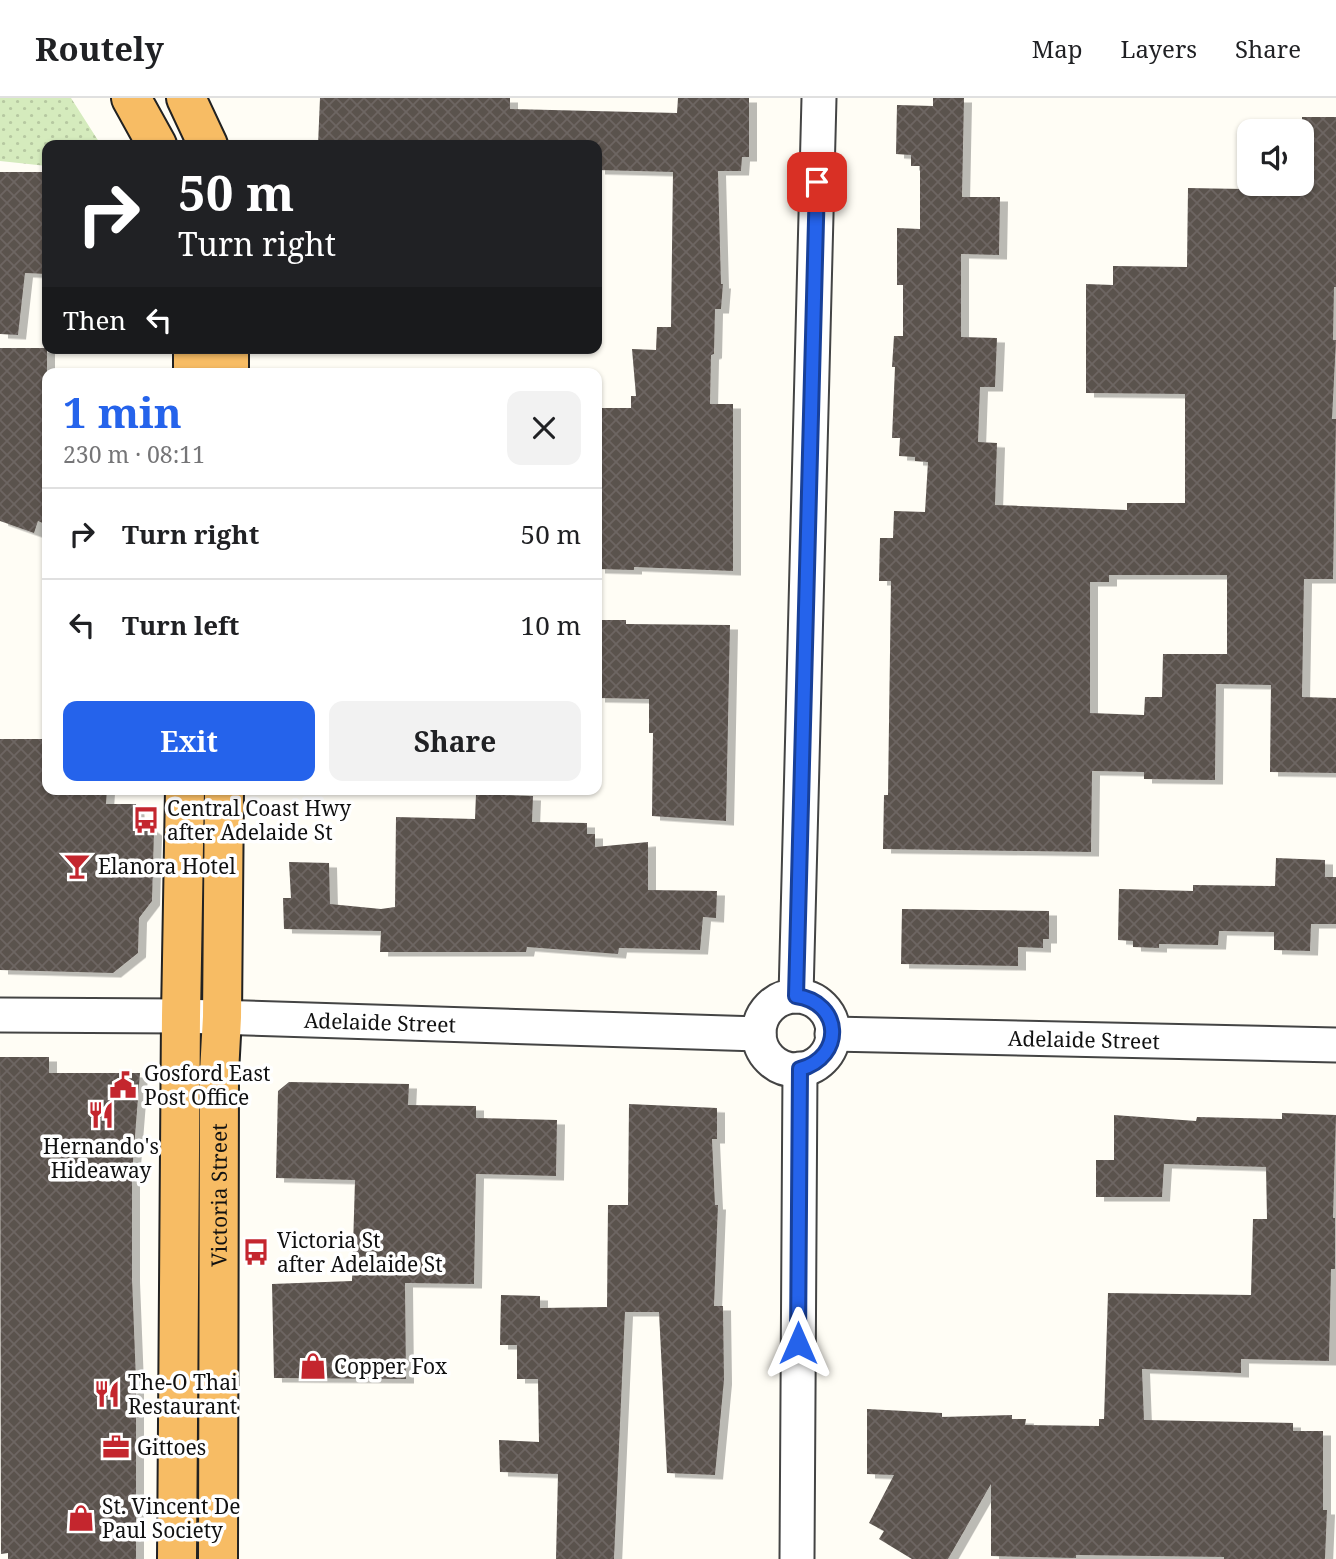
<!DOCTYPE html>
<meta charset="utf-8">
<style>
body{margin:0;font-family:"Noto Serif",serif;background:#f2f2f2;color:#202124;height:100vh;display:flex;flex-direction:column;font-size:26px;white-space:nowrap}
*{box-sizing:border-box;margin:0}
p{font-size:23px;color:#757577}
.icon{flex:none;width:38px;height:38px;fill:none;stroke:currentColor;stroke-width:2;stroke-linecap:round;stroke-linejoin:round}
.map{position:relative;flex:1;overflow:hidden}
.drawer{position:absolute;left:42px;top:270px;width:560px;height:427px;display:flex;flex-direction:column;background:#fff;border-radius:14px;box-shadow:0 2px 5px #0004}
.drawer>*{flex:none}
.guide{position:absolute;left:42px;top:42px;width:560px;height:214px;border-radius:14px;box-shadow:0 2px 5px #0004;background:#202124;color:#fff;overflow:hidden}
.fabs{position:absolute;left:1237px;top:21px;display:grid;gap:14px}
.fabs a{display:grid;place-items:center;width:77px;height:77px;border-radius:14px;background:#fff;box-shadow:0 2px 5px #0004;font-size:35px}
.pin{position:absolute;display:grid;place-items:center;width:60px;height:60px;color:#fff;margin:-30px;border-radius:14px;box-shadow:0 4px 10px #0006}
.me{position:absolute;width:77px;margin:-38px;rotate:0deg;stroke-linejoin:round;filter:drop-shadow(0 0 5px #0008)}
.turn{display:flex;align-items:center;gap:24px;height:147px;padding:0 21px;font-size:32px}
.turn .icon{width:91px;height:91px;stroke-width:2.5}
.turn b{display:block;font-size:49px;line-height:60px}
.then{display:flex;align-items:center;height:66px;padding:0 21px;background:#0003;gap:14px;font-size:26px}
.round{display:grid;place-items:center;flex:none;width:74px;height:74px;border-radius:14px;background:#f2f2f2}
.head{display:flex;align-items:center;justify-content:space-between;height:119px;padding:0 21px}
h1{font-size:42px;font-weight:700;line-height:52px;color:#2563eb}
.button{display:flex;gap:14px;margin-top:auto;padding:14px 21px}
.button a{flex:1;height:80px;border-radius:14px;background:#2563eb;color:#fff;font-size:28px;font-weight:700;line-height:80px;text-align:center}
.button a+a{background:#f2f2f2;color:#202124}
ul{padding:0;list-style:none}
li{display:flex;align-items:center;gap:21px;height:91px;padding:0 21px;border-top:2px solid #e0e0e0}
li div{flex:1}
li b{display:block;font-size:26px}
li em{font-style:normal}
header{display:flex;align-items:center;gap:42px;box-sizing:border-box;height:98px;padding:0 35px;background:#fff;border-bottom:2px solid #e0e0e0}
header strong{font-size:33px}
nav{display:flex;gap:38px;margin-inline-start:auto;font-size:24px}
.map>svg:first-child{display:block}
</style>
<header>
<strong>Routely</strong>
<nav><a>Map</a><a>Layers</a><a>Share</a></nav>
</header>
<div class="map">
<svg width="1336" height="1461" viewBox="0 0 1336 1461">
<defs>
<pattern id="green-dots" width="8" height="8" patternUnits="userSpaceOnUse" patternTransform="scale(1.75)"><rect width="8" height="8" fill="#d5ebbd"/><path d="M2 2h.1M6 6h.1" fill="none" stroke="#b6c8a1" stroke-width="1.8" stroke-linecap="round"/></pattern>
<pattern id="building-cross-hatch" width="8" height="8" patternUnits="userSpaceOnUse" patternTransform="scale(1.75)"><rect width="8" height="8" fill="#5a524d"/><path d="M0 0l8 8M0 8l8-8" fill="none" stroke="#6d6662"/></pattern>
<filter id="shadow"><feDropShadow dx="8" dy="4.5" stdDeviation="0" flood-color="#0004"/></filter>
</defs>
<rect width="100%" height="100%" fill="#fffdf5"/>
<path fill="url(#green-dots)" d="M0,0H71L101,47H47V68L0,63Z"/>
<g fill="url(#building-cross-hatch)" fill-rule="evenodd" filter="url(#shadow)">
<path d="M320,0H510V11L677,15L678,0H749V59H742L741,73H718L721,186H723L721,211H715L714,256L711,257L710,306H733V473L634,469V472L597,471V310H631V298H636L632,251L656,252L657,229H671L673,74L597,72V47H318Z"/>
<path d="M933,0H964L962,99H1000L999,157L961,156V239L997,240L995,289H980L978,344L997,345L995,407L1127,412V405H1185V296L1086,295V186L1113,187V168L1187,169L1188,90L1302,92V19H1336V189H1334L1333,242H1336L1332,321H1336L1333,481H1304L1302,599L1336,600V675L1270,674L1271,587L1216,586L1215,682L1144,681V674L1092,673L1091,754L883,751L884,697H888L891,483H879L880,440H893L894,413L925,414L928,364L915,363V359L899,358L900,340H892L895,269H892L894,238H903V187H897V130L920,131V68H911V57L896,56L897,7L933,8ZM1109,477H1227V556H1163L1162,599H1145L1144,617L1090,615V484H1109Z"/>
<path d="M0,74H47V176L25,175L18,237L0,236Z"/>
<path d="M0,250H47V427L38,423L34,435L0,423Z"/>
<path d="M597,522H626V526L730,527L726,723L652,718L653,635H649V601L597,600Z"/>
<path d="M0,641H47V691H107L106,706H136L137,721L154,733L152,803L139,820L138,855L113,875L0,872Z"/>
<path d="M476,696L533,698L532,724L587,725V736H595V749L648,744V792L717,793L716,820L703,819L700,852L619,850L618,856L527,849L526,854H380L381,833L284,831L283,800H291L289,764L329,765L330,806L381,811L395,809L396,719L475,721Z"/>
<path d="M1276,760L1325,762V779H1336V826H1311L1310,853L1274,852V834L1219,833L1218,847L1159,846V850L1133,849V843L1118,842L1119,791L1193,793V787L1275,788Z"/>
<path d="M902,811L1049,813V841H1043V850L1018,849V868L901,866Z"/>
<path d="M0,959H49V975H140L132,1076V1180L136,1282V1461H8V1455L1,1456Z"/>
<path d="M289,984L409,986L408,1007L476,1008V1020L557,1022L556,1078L476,1076L474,1186L405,1185L406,1281L274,1280L272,1186L352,1183L355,1082L276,1080L278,993Z"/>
<path d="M629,1006L717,1010V1041H712L715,1107H718L714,1208H723L724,1282L715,1377L667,1375L659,1214H625L614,1461H556L558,1376L500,1374L499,1342L539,1344L538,1281H517V1247H500L501,1197L540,1198V1210L607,1209L608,1107H628Z"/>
<path d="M1282,1015L1336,1017L1333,1120H1335V1171H1331L1329,1263L1241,1261V1275L1142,1271L1144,1322L1293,1325V1333H1323V1412H1327L1325,1461H1224V1459L1076,1457V1460L991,1458V1386L948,1461H912L879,1441L884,1433L869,1425L894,1377L867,1376V1311L942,1315V1319L1012,1317V1321H1026L1025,1327L1099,1328V1321H1104L1108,1195L1251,1197L1253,1121H1267L1266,1069L1164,1066L1162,1099H1096V1062H1114V1017L1196,1023L1197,1019L1282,1021Z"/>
</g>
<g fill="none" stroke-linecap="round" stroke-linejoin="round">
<defs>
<g id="minor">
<path d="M796,898L819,0"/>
<circle cx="796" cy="935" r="37"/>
<path id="s1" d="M0,917L181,918L759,936"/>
<path id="s2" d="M832,936L1336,947"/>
<path d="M797,1461L800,971"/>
</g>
<g id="trunk">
<path d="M131,0L157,47"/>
<path d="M186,0L208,47"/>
<path d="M193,275V250"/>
<path d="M229,275V250"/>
<path d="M177,1461L181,918L185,691"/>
<path id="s3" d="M218,1461L219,975L222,919L224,691"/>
</g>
</defs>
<use href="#minor" stroke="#444" stroke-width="37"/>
<use href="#trunk" stroke="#222" stroke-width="42"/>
<use href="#minor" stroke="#fff" stroke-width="33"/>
<use href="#trunk" stroke="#f7bc64" stroke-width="38"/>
</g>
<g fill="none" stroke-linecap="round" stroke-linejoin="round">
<defs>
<path id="route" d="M798,1245L800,971C845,959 842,904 796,898L817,84"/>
</defs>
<use href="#route" stroke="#184099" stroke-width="18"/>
<use href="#route" stroke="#2563eb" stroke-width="12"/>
</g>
<defs>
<symbol id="bus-bare" viewBox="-9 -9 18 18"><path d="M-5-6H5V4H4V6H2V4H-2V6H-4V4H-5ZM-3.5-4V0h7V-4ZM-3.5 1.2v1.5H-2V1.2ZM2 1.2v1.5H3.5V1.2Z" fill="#c4262e" stroke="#fff" stroke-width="2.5" paint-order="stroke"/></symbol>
<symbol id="bar-bare" viewBox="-9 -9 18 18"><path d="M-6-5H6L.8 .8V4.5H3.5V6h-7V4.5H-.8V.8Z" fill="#c4262e" stroke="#fff" stroke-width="2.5" paint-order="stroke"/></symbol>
<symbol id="civic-bare" viewBox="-9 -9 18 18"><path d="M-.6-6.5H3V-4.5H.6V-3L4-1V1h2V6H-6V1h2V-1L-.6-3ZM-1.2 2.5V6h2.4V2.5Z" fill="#c4262e" stroke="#fff" stroke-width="2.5" paint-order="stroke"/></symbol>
<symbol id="restaurant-bare" viewBox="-9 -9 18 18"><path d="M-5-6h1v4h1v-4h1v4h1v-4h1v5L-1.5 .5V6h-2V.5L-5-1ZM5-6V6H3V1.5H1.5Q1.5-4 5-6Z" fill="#c4262e" stroke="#fff" stroke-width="2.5" paint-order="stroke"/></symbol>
<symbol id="shop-bare" viewBox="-9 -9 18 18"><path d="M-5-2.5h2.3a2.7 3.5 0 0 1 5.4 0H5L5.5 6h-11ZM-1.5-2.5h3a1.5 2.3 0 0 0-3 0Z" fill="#c4262e" stroke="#fff" stroke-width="2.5" paint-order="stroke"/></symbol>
<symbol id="office-bare" viewBox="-9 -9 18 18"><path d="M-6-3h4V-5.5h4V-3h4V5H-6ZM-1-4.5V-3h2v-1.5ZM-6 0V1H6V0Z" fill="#c4262e" stroke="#fff" stroke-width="2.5" paint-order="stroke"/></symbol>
</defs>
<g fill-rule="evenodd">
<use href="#bus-bare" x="127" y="703" width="38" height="38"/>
<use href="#bar-bare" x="58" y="749" width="38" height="38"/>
<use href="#civic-bare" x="104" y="968" width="38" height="38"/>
<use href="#restaurant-bare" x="82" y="998" width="38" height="38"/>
<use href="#bus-bare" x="237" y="1135" width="38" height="38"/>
<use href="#shop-bare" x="294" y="1249" width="38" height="38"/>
<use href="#restaurant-bare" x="88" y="1277" width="38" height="38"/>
<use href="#office-bare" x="97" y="1330" width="38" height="38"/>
<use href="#shop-bare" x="62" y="1401" width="38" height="38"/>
</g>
<g text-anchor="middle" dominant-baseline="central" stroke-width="7" stroke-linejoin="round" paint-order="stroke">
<g font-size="21" fill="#111" stroke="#fff" text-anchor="start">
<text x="167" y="710">Central Coast Hwy<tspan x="167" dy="24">after Adelaide St</tspan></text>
<text x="98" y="768">Elanora Hotel</text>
<text x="144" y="975">Gosford East<tspan x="144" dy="24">Post Office</tspan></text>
<text x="101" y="1048" text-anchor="middle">Hernando's<tspan x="101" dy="24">Hideaway</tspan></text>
<text x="277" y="1142">Victoria St<tspan x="277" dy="24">after Adelaide St</tspan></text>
<text x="334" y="1268">Copper Fox</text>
<text x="128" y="1284">The-O Thai<tspan x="128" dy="24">Restaurant</tspan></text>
<text x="137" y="1349">Gittoes</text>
<text x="102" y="1408">St. Vincent De<tspan x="102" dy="24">Paul Society</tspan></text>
</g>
<g font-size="21" fill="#111" stroke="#fff">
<text stroke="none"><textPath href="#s1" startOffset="380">Adelaide Street</textPath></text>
<text stroke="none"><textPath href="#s2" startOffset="252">Adelaide Street</textPath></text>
<text stroke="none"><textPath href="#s3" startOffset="364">Victoria Street</textPath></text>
</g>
</g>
</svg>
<div class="fabs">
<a><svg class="icon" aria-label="sound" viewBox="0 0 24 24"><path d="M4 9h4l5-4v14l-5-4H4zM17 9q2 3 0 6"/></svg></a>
</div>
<div class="pin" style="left:817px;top:84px;background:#d93025"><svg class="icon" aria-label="arrive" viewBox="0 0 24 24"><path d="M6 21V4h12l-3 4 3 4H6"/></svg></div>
<svg class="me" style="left:798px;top:1245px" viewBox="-20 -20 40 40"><path d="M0-17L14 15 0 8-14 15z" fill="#2563eb" stroke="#fff" stroke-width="4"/></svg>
<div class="guide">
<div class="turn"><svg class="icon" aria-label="right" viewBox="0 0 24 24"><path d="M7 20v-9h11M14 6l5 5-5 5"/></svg><div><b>50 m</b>Turn right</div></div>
<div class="then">Then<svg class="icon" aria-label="left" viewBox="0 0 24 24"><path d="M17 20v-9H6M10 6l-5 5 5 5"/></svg></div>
</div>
<section class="drawer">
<div class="head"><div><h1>1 min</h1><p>230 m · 08:11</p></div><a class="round"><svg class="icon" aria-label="close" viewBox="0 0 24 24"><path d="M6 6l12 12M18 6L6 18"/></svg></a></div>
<ul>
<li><svg class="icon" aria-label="right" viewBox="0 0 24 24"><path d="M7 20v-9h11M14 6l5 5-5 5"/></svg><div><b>Turn right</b></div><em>50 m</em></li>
<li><svg class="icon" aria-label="left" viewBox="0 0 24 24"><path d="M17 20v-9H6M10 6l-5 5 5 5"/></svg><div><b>Turn left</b></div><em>10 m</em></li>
</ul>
<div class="button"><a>Exit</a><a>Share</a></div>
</section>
</div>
